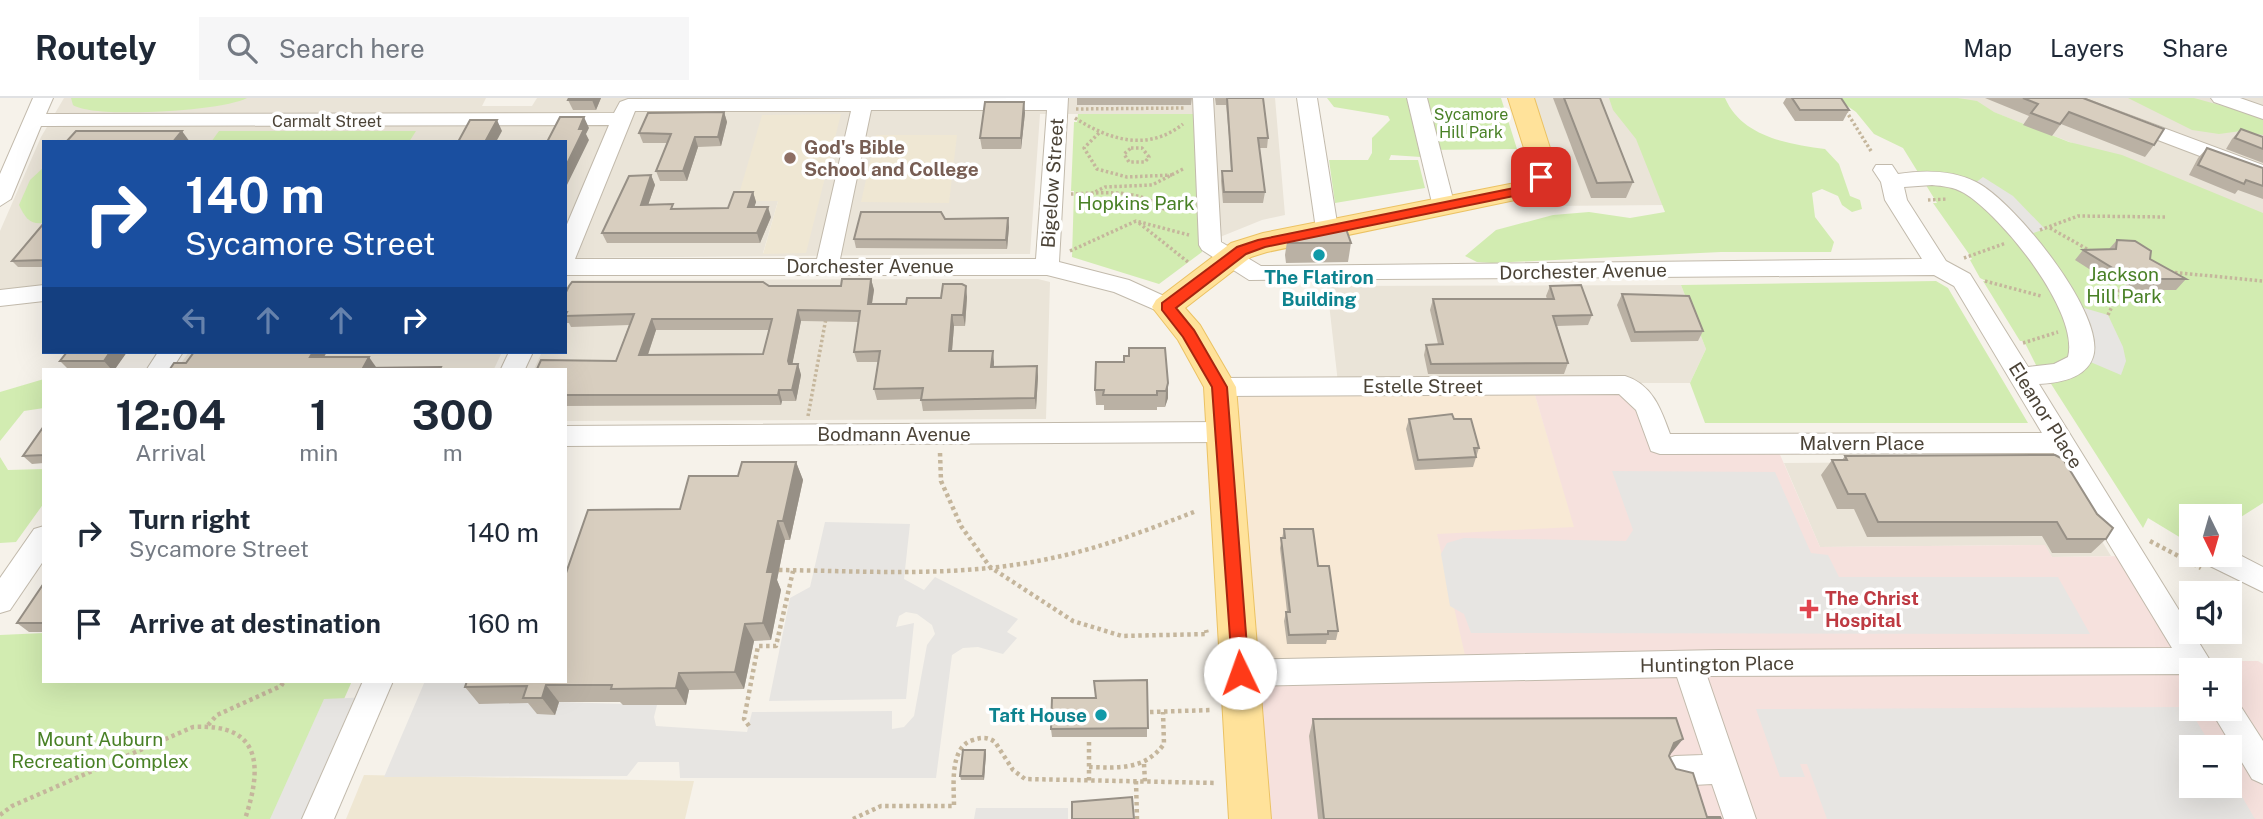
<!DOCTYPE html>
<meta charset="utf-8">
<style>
body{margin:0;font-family:"Public Sans",sans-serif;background:#f6f6f7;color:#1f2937;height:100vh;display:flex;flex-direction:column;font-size:26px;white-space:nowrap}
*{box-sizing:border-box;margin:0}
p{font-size:23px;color:#747a83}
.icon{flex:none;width:38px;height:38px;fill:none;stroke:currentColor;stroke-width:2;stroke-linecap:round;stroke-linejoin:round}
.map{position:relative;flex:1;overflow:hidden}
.panel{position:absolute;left:42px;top:270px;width:525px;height:315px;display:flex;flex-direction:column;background:#fff;border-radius:0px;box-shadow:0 7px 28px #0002}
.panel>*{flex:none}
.banner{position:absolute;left:42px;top:42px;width:525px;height:214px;border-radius:0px;box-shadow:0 7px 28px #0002;background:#1a4fa0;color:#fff;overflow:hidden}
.needle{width:46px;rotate:175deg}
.controls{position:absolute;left:2179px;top:406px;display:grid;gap:14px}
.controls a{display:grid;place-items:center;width:63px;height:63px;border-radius:0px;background:#fff;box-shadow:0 7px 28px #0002;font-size:35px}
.pin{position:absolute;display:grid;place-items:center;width:60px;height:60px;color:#fff;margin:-30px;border-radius:14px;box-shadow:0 4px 10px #0006}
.me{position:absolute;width:77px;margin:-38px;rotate:357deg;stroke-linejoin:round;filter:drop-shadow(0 0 5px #0008)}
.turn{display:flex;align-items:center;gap:24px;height:147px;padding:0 28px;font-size:32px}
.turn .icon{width:91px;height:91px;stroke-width:2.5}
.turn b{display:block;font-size:49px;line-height:60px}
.lanes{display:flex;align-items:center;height:66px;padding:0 28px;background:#0003;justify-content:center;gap:35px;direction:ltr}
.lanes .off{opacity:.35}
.eta{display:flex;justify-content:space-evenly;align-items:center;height:119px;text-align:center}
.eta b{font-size:42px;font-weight:700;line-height:49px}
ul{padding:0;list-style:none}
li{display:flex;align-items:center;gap:21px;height:91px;padding:0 28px}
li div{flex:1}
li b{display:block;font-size:26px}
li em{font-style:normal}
header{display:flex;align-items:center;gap:42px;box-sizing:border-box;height:98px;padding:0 35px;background:#fff;border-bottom:2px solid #e0e1e3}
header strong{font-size:33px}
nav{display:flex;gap:38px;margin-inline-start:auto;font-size:24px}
.search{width:490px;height:63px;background:#f6f6f7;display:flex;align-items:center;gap:18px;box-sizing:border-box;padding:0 24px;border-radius:0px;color:#747a83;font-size:26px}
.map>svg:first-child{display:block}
</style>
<header>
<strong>Routely</strong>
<div class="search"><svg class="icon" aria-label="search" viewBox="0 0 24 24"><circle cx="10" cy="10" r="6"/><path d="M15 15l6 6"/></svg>Search here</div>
<nav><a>Map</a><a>Layers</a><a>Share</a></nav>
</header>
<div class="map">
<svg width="2263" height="721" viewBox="0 0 2263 721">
<rect width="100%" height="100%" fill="#f6f2ea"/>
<g fill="#eae4d8" fill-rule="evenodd">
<path d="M64,0H486L482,8H532L537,0H1275L1285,117L1262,122L1220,139L1211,16H1040L1030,156H1008L565,160V44H44V188L0,192V133L41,39ZM778,103L806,155H763Z"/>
<path d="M1521,0H1621L1665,107L1551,108L1529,91L1538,85Z"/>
<path d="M1958,0H2263V120L2085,50Z"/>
<path d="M1038,181L1050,184L1046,321L565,323V271H534L542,254H565V198L572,182Z"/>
<path d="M1681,187L1706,251L1690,285H1338L1327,188Z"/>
<path d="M189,254H502L494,271H177Z"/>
<path d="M2053,363L2111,458L2052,459L2044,447L1820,449L1784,365Z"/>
</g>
<path fill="#f8e9d5" d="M1532,287L1575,429L1468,570L1240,575L1220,289Z"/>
<g fill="#efe7d3">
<path d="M841,16L806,155L763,156L778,103H737L762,17Z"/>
<path d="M876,37H957L949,105L861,104Z"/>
<path d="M364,677L694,683L685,721H346Z"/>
</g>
<path fill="#f6e1dd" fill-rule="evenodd" d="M1532,287H1625L1660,346L1775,345L1820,449L2045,447L2052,459L2131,458L2195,563H2258L2263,566V721H1250L1240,575L1468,570L1437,436L1574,429ZM2191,572H2230V611H2191ZM2191,649H2230V688H2191Z"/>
<g fill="#d2ecb1">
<path d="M71,0H247C224,13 93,21 73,7Z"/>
<path d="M1327,0H1501L1517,51L1424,52L1421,59L1391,57L1389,62H1418L1425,90L1335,105L1329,62H1368L1372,55V40L1390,22L1388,18L1334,9Z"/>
<path d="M1609,0H1725C1742,39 1788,46 1825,51L1839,66L1850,98L1860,102L1862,111L1852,114L1842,107L1838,98L1822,91L1812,95L1815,119L1834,144L1831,154H1721L1492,165L1477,164L1465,158L1496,132L1553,117L1589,114L1630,120L1665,114L1636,41L1613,12Z"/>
<path d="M1836,0H1958L1977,3L1994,14L2069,44L2122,57L2263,115V405L2233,424L2232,447L2230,449V418H2191V446L2148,420L2143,430L2039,267H2036L2024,243H2020L1983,183H1986L1980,180L1970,162L1972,161L1969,156L1933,105H1937L1903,50L1874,36L1856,14Z"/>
<path d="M2128,0H2194L2263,19V37L2241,33L2219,36L2192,32Z"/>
<path d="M1078,16H1195L1202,154L1159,186L1072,159L1074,93H1071L1074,24H1077Z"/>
<path d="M219,33H416L409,44H211Z"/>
<path d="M44,69V125C29,127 25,119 19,107L30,82Z"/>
<path d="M1936,183L1948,190L2028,325H1705L1690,285L1706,251L1681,187Z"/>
<path d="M44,281V310L24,313L0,343V294Z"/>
<path d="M0,359L8,372L44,371V405L16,444L0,445Z"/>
<path d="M44,535V583H352L291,721H0V537Z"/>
</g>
<g fill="#e7e5e2">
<path d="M1983,79L2013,98L2045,131L2022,139L1970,89Z"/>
<path d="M2067,205L2108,217L2123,249L2126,263L2121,277L2081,260Z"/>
<path d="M1612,373L1775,374L1811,455L1828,457L1839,479H2058L2090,536L1471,535L1464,516L1450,508L1441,456L1447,445L1464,440L1626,443L1633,432Z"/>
<path d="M825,424L910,426L904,481L924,492L935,479L1018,521L1007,534L1017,540L1003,556L978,549L963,550L952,557L936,680H680L679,664H638L627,678L384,679L425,583H488L540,605L555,616L559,604L657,607L654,619L656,628L747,634L752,614L892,613V631L904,629L914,618L927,547L935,536L932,527L917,516L906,514L899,518L896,529L914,525L906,601L769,603L790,500L810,489Z"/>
<path d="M371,599L318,721H270L324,601Z"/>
<path d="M2188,609L2212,649H2191V688H2230V678L2255,721H1827L1807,666H1800L1805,679H1780L1756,611Z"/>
<path d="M976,710H1068V721H974Z"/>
</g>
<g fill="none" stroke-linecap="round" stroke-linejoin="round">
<defs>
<g id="minor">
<path d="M33,0H53L46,16L614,15L620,4L628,1L1068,0L1059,164L1129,182L1175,203L1179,209L1175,215L1167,217L1114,194L1047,177H565V131L609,27L41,28L11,101L0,108V76ZM871,12H1047L1036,161H840ZM635,13H851L817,161H575Z"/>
<path d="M1193,0H1213L1221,144L1261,168L1922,161L1885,102L1881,84L1873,72L1876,67H1892L1898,76C1924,72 1952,72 1976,84C2013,102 2107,217 2093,259C2086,281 2058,285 2039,286L2216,572H2191V582L2187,576L1707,578L1756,721H1724L1712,686L1675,688L1664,684L1659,673L1664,662L1675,658L1703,657L1677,579L1240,588L1229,584L1225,575L1229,566L1240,562L1719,552L2172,550L2054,355L1660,356L1651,353L1636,312L1619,296L1220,298L1211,296L1207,289L1211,282L1220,280L1625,278C1652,286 1661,311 1670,336L2042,335L1954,188L1934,177L1249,182L1202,152L1199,147ZM1932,87C1943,88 1954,89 1964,95C2001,117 2080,214 2068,259L2054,266L2028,269L1970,176L1946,163L1907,102L1904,89Z"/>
<path d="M1297,0H1317L1338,131L1335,136H1319L1316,131Z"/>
<path d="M1407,0H1427L1455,109L1452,114H1436L1433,109Z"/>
<path d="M2055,0H2083L2263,67V82L2058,4Z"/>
<path d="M2211,0H2240L2263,8V21L2214,4Z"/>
<path d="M44,187V203L0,208V192Z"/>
<path d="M158,254H183L172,271H147Z"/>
<path d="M509,254H533L525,271H501Z"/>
<path d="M1223,324L1232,327L1236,334L1232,341L1223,344L565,348V328Z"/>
<path d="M44,428V462L10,512L0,515V480L34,431Z"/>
<path d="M2230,452L2263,469V494L2210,468L2208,457H2230Z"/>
<path d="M363,583H393L334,721H302Z"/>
<path d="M2230,599L2236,601L2263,643V686L2252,681L2210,611H2230Z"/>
</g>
<path id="major" d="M1508,0H1534L1556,69L1555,79L1539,97L1267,154L1251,159L1185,210L1200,227L1236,289L1271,721H1229L1204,289L1178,242L1152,209L1156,202L1231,145L1263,135L1520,84L1528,76L1530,69Z"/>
</defs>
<use href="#minor" stroke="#c2baac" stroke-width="2"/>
<use href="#major" stroke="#ebc263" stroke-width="2"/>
<g stroke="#c5b69c" stroke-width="3.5" stroke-dasharray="2.5 2.5" stroke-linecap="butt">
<path d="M1838,0L1871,53"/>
<path d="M1076,11L1186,10"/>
<path d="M1075,20C1109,42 1148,54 1183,26"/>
<path d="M1099,35L1084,50L1097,71L1127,79L1172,77"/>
<path d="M1131,50H1142L1149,59L1145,64H1129L1124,56Z"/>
<path d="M1071,96C1102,95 1139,90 1164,111L1159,113"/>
<path d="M1091,96L1105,89L1152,87L1185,70"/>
<path d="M1928,102L1948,101"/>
<path d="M1139,125L1188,164"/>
<path d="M2050,130L2094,155"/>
<path d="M2040,132L2078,118L2166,119"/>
<path d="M1070,153L1136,123L1189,137"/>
<path d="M1964,160L2006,145"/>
<path d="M2170,174L2263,183"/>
<path d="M1985,183L2041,198"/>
<path d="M2108,217L2119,193L2129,187"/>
<path d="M2023,245L2058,234"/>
<path d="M808,318L826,220"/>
</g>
<g stroke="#c5b69c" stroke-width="4.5" stroke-dasharray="3.5 3.5" stroke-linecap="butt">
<path d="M940,355L941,383L961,428L990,469L1073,523L1122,538L1207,536L1206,532"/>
<path d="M2150,443L2201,470"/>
<path d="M779,472C869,473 963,480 1052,460C1101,450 1147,432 1194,414"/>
<path d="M1150,614L1212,612"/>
<path d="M208,627L217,617L281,588L284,583"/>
<path d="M749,628L744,621L758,548H776L793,473"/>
<path d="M1089,644V683"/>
<path d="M1144,666L1145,684"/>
<path d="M1089,669C1119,670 1145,672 1164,646L1163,614"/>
<path d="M1136,683L1137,721"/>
<path d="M0,717L12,708L193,629C263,625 262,670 245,721"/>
<path d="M853,721L881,708H954C954,688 949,649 973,642C982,639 988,639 995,644L1013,672L1025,681L1217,685"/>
</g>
<use href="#minor" fill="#fff" fill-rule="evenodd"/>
<use href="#major" fill="#ffe29a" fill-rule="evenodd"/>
</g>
<g fill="#bab1a4" fill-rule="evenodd">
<path d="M601,0L596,12H573L568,2Z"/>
<path d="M1077,0H1192L1191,7H1077Z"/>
<path d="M1215,0H1263L1268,40L1267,50H1259L1265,94L1263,105H1223L1221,83L1222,73H1231L1229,38L1226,7H1216Z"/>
<path d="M1553,0H1600L1633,84L1626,100H1591Z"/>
<path d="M1786,0H1841L1849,12L1843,23H1795L1783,5Z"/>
<path d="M1985,0H2083L2154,47L2145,59L2061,26L2052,38L2023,27L2029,18Z"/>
<path d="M724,14L727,24L721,48L698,49L687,83H660L656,73L667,45H643L639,35Z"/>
<path d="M1025,15L1021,51H982L980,40Z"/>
<path d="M2241,31L2263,39V65L2226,51L2232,41Z"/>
<path d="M2207,50L2263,70V101L2238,92L2235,96L2189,77L2198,60Z"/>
<path d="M651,77L655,87L648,107L674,111L728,110L753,94L756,104L754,109L771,119L760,145H607L602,135Z"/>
<path d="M1008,120L1009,129L1007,151L856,150L854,141L945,121Z"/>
<path d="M44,125V169H18L12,163Z"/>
<path d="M1288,137L1351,145L1348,164L1286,165L1285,157Z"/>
<path d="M2117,142L2150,161L2186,181L2176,192H2137L2122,183H2108L2075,162L2083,152L2109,151Z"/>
<path d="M871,181L874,192L872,206H906L941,200L967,199L965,228H954L952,253L994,264V269L1037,268L1038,279L1036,311L923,313L921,301L877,302L874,291L878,264H857L854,254L859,224L801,223L792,266H798L801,277L796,303H782L781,307L565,308V271L616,263L629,227L571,229L569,225H565V196L769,188H841ZM656,232H769L763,256L648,257Z"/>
<path d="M1550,188L1592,217L1588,227L1557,228L1568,265L1564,276H1428L1424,257L1426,247L1438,246L1430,212L1433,201H1547L1546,198Z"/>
<path d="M1622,196L1703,233L1698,243L1631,244L1617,207Z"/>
<path d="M67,254H127L115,271H68L60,263Z"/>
<path d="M1168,285V300L1165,309H1157V312H1104V307H1096L1095,292Z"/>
<path d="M1409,321H1454L1479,350L1473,369L1415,372L1406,331Z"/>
<path d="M44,328V365L32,366L23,358Z"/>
<path d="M2055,357L2106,441L2091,455H2052L2042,438L1867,439L1854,411H1837L1821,377L1832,362H1842L1845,358Z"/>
<path d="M796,364L803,382L790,442H785L777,482L781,492L771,542L754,543L744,591L689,592L686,607H623L620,604H559L555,617L537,616L528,605L479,606L465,589L680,411Z"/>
<path d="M1284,431L1318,468L1338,533L1336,542H1327L1326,546H1287L1284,523L1286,514H1287L1280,450Z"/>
<path d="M44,485V534H29L17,525Z"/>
<path d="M1147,582V639H1052L1051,631L1095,600Z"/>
<path d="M1313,621L1669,658L1676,671L1707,719L1721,721H1318L1309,638Z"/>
<path d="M985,652L986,656L984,682H961L960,678Z"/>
</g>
<g fill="#979086">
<path d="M593,0H601L596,12L592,2Z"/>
<path d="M1024,4L1025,15L1021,51V40Z"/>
<path d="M724,14L727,24L721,48L718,39Z"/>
<path d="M584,19L589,30L586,36L589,42L565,91V70Z"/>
<path d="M497,22L502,33L496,44H485Z"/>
<path d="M182,33L190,44H173Z"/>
<path d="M695,39L698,49L687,83L683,73Z"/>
<path d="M651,77L655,87L645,116L641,107Z"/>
<path d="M753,94L756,104L751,119L748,109Z"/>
<path d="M768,109L771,119L760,145L757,135Z"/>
<path d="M1008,120L1009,129L1007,151L1006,142Z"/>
<path d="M871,181L874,192L870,217L868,206Z"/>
<path d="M966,188L967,199L965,228L963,217Z"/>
<path d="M798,212L801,223L791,273L788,263Z"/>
<path d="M952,217L954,228L951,264L949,253Z"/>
<path d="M652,221L656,232L644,268L639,257Z"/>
<path d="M993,253L994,264L993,280L991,269Z"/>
<path d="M110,254H127L115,271H111L104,263Z"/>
<path d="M313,254H327L318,269L310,259Z"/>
<path d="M369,259L376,269L375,271L363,270Z"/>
<path d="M798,266L801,277L796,303L792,292Z"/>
<path d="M1037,268L1038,279L1036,311L1035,300Z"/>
<path d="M1168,285V300L1165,309L1166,293Z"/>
<path d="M779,292L782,303L781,307L778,297Z"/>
<path d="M796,364L803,382L790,442L783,423Z"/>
<path d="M778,423L785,442L777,482L781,492L771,542L763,525L767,474Z"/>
<path d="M745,526L754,543L744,591L735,574Z"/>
<path d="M679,575L689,592L686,607L676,590Z"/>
<path d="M546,587L559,604L555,617L542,600Z"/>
<path d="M1683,641L1670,657L1662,661L1674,645Z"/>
<path d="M985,652L986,656L984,682L983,678Z"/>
</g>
<g fill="#d8cebf" stroke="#979086" stroke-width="2" fill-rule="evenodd">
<path d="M569,0H593L592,2H568Z"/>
<path d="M1227,0H1263L1268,40H1258L1265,94H1224L1222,73H1232Z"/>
<path d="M1564,0H1600L1633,84L1597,85Z"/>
<path d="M1792,0H1841L1849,12H1800Z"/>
<path d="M2023,0H2083L2164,31L2154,47L2069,14L2060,26L2031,15L2038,6Z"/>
<path d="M985,4H1024L1021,40H980Z"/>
<path d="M724,14L718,39H695L683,73H656L671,36L639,35L648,15Z"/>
<path d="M560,19H584L579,31H584L565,70V44H547Z"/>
<path d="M470,22H497L485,44H458Z"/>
<path d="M2241,31L2263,39V51L2235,40Z"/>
<path d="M76,33H182L173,44H66Z"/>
<path d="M2207,50L2263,70V88L2246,82L2244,86L2198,67Z"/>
<path d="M651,77L641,107L673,106L671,111L728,110L734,94H753L748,109H768L757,135H602L629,78Z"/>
<path d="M861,114H941L945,121L1008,120L1006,142L854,141Z"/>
<path d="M44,125V162L12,163Z"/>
<path d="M1345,128L1351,145H1288V137Z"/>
<path d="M2117,142L2135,143L2151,153L2150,161L2186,181H2146L2131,172H2116L2083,152L2116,151Z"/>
<path d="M842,181H871L868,206H906L907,200H941L943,186H962L966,188L963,217H952L949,253H993L991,269L1037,268L1035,300L921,302L923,290L874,291L880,253L854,254L860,213L798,212L788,263L789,266H798L792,292H779L778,297H565V271H537L541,262L616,263L634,216L565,218L567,214H565V196L569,188L572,184H763L769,188H841ZM652,221H772L763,256L639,257Z"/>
<path d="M1581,187L1592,217L1553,218L1568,265L1431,266L1426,247L1443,246L1433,201H1554L1550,188Z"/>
<path d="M1622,196L1689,198L1703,233L1635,234Z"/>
<path d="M1129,250H1165L1168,285L1166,293H1157V297H1103L1104,292H1095L1096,264H1124V258H1129Z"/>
<path d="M67,254H110L104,263H60Z"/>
<path d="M194,254H313L310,259H369L363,270L441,269L440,271H170L174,265H186Z"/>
<path d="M1452,316L1454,321H1471L1479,350H1474L1476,359L1418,362L1409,321Z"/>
<path d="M44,328V357L23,358Z"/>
<path d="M2055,357L2063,361L2097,416L2113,430L2106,441H2067L2057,424H1878L1865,396H1848L1832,362H1847L1845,358Z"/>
<path d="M742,364H796L783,423H778L767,474H773L763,525L745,526L735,574L679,575L676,590L611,591L612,587H546L542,600H523L527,588L465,589L467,583H565V478L588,412L680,411L689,378H738Z"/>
<path d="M1284,431H1313L1318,468H1329L1338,533H1328V536L1289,537L1286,514H1290L1281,440H1285Z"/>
<path d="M44,485V525H17Z"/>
<path d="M1147,582L1148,630L1051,631L1052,600H1096L1094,583Z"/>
<path d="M1676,620L1683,641L1674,645L1669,658L1676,671L1693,675L1707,719H1720L1721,721H1324L1313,621Z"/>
<path d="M963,652H985L983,678H960Z"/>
<path d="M1132,699L1134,721H1072V704Z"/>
</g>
<path fill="#ff3a18" stroke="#a62610" stroke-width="2" d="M1537,77L1548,79L1533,94L1265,149L1246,156L1176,210L1194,232L1227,289L1249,575L1246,581H1233L1212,289L1183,239L1162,212V205L1237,149L1258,142L1524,88Z"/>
<circle fill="#8d6e63" stroke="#fff" stroke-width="2.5" cx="790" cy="60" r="7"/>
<g fill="#0f9aa8" stroke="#fff" stroke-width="2.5">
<circle cx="1319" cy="157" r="7"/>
<circle cx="1101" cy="617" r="7"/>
</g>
<path fill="#e0444e" stroke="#fff" stroke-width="2.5" d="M1805.5 500.5h7v7h7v7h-7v7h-7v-7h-7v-7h7z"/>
<g text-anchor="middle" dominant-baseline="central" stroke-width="7" stroke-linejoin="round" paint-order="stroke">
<g font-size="16" fill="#498126" stroke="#fff">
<text x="1471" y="16">Sycamore<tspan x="1471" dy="18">Hill Park</tspan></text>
</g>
<g font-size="16" fill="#4b4337" stroke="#fff">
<text x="327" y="23">Carmalt Street</text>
</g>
<g font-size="19" font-weight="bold" fill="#785e54" stroke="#fff" text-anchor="start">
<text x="804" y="49">God's Bible<tspan x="804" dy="22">School and College</tspan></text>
</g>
<g font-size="19" fill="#4b4337" stroke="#fff">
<text transform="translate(1052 85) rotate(-86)">Bigelow Street</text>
<text x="870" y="168">Dorchester Avenue</text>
<text transform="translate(1583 173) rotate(-1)">Dorchester Avenue</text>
<text x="1423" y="288">Estelle Street</text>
<text transform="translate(2046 317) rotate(58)">Eleanor Place</text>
<text x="894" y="336">Bodmann Avenue</text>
<text x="1862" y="345">Malvern Place</text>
<text transform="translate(1717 566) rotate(-1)">Huntington Place</text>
</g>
<g font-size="19" fill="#498126" stroke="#fff">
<text x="1136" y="105">Hopkins Park</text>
<text x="2124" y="176">Jackson<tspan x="2124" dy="22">Hill Park</tspan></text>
<text x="100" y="641">Mount Auburn<tspan x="100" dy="22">Recreation Complex</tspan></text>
</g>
<g font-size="19" font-weight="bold" fill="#0d838f" stroke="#fff">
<text x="1319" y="179">The Flatiron<tspan x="1319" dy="22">Building</tspan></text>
<text x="1087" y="617" text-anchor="end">Taft House</text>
</g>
<g font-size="19" font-weight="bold" fill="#be3a42" stroke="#fff" text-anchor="start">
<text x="1825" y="500">The Christ<tspan x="1825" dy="22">Hospital</tspan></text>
</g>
</g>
</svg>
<div class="controls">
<a><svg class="needle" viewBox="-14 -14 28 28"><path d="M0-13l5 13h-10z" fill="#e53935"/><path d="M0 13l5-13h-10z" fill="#747a83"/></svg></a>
<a><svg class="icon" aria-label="sound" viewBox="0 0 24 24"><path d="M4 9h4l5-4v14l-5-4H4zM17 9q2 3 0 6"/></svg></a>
<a>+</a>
<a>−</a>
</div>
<div class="pin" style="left:1541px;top:79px;background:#d93025"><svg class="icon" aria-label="arrive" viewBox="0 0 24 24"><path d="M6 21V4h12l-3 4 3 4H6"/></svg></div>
<svg class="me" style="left:1240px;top:575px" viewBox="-20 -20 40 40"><circle r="19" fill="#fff"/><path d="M0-13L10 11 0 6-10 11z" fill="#ff3a18"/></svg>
<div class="banner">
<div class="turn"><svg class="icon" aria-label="right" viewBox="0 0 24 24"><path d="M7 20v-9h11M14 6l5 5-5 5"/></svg><div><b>140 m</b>Sycamore Street</div></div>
<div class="lanes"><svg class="icon off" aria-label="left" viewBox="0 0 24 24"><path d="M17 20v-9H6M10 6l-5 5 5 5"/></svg><svg class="icon off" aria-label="ahead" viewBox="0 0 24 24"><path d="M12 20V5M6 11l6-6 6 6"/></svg><svg class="icon off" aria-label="ahead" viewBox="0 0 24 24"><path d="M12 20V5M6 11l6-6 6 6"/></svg><svg class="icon" aria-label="right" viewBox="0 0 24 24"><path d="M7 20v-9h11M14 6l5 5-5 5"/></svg></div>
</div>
<section class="panel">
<div class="eta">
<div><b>12:04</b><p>Arrival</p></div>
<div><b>1</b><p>min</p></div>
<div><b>300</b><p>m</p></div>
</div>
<ul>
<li><svg class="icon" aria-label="right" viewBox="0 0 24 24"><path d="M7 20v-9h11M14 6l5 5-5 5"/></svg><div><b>Turn right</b><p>Sycamore Street</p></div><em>140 m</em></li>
<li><svg class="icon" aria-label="arrive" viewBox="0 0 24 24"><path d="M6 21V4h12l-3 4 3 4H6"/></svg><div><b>Arrive at destination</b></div><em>160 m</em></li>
</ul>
</section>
</div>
